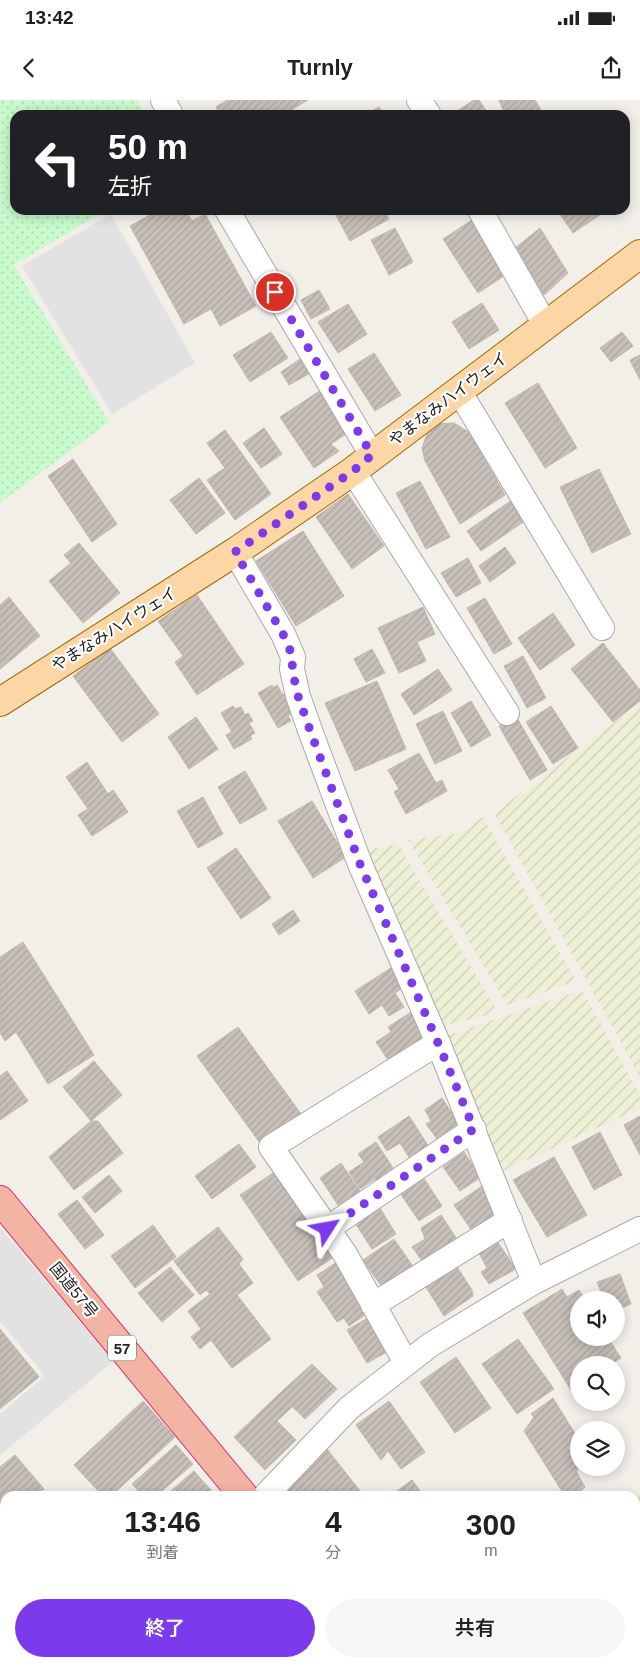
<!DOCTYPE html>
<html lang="ja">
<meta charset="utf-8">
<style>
body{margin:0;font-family:Helvetica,"Noto Sans JP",sans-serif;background:#f6f6f6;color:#202124;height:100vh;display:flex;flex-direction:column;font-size:19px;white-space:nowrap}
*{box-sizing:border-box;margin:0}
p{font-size:16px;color:#757577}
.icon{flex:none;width:28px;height:28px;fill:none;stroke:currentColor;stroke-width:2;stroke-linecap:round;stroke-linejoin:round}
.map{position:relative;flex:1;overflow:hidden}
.panel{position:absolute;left:0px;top:1391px;width:640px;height:176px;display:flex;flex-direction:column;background:#fff;border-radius:15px 15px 0 0;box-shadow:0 2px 12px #0003}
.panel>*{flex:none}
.guide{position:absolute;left:10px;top:10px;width:620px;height:105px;border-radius:15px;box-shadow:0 2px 12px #0003;background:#202124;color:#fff;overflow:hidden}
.tools{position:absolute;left:570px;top:1191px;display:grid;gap:10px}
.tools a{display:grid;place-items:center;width:55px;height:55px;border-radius:50%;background:#fff;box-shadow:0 2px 12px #0003;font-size:25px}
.pin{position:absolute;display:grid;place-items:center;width:42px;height:42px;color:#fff;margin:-21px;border:2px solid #fff;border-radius:50%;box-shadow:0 1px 5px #0007}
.me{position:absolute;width:55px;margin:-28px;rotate:56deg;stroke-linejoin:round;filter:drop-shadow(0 0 4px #0008)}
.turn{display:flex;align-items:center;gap:18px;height:105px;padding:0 15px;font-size:22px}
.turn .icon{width:65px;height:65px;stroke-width:2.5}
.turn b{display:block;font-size:35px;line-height:42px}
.eta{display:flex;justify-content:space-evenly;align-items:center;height:85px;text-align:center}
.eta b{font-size:30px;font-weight:600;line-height:35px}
.cta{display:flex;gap:10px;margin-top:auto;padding:10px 15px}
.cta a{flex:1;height:58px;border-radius:30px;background:#7c3aed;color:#fff;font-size:20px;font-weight:600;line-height:58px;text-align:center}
.cta a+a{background:#f6f6f6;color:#202124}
.status{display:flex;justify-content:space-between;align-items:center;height:35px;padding:0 25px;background:#fff;direction:ltr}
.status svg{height:14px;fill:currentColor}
header{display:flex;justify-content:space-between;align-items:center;height:65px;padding:0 15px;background:#fff;font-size:22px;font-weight:600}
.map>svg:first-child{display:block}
</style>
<div class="status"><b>13:42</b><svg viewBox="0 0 49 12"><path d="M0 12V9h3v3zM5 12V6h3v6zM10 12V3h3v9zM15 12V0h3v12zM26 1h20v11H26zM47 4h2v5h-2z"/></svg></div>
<header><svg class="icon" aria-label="back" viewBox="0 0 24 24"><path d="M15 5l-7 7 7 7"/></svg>Turnly<svg class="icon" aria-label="share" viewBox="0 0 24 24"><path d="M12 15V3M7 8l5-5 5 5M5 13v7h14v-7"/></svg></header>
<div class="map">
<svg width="640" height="1567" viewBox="0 0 640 1567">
<defs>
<pattern id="farmland-furrows" width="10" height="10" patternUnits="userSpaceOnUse" patternTransform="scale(1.25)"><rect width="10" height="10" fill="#eef0d5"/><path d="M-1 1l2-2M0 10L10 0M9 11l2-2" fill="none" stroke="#ccceb7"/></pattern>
<pattern id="park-dots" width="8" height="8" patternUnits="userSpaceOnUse" patternTransform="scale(1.25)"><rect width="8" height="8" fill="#c8facc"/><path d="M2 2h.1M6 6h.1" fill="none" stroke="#acd6af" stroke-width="1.8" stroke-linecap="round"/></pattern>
<pattern id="building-hatch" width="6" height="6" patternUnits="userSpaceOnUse" patternTransform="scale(1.25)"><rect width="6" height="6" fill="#c7bfb8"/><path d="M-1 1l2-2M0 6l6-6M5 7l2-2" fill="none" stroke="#aba49e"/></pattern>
</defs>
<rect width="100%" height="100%" fill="#f2efe9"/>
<g fill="url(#farmland-furrows)">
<path d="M640,603V977L494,713Z"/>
<path d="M483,717L576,881L507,905L408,740L460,733Z"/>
<path d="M398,744L495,907L488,915L444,926L365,750Z"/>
<path d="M582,890L640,995V1008L501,1072L446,936Z"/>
<path d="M640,1393V1567H629L626,1563L635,1562V1397Z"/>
</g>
<path fill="url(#park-dots)" d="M0,0H137L146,15H15V110H106L14,165L109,322L0,403Z"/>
<g fill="#e2e2e2">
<path d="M111,114L195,263L112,314L22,166Z"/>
<path d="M0,1128L114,1261L0,1355V1314L45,1276L0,1221Z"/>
</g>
<g fill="url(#building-hatch)" stroke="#c4b6ab">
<path d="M227,0H308L283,15H221L216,7Z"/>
<path d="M474,0H479L489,15H451Z"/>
<path d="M499,0H535L542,12L535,15H505Z"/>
<path d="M379,7L384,15H365Z"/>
<path d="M159,110H186L192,121L205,114L256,206L220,226L211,209L184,224L130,126Z"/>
<path d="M333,110H384L389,119L350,141Z"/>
<path d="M557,110H607L573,133Z"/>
<path d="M472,120L507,174L478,193L443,139Z"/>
<path d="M395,128L413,162L389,175L371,140Z"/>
<path d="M540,128L568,173L544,195L515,148Z"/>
<path d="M319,190L330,209L311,219L301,200Z"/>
<path d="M482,203L499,230L469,249L452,222Z"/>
<path d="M348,204L367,234L338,253L318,222Z"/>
<path d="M271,232L288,258L250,282L233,255Z"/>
<path d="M622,232L633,246L611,262L600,248Z"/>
<path d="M374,253L401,295L375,311L348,269Z"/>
<path d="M306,255L312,272L289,285L281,272Z"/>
<path d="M640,255V280L630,260Z"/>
<path d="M538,283L577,348L545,368L505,303Z"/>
<path d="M321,290L349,332L331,344L339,351L314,368L280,317Z"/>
<path d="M454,323L470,333L505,395L460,424L425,361L422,348L427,334L435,324Z"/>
<path d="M264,328L282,354L261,368L243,343Z"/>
<path d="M225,330L271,394L235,420L207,380L225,368L207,343Z"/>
<path d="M73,359L117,424L92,442L48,376Z"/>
<path d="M599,369L631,434L592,453L560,387Z"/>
<path d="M199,378L225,413L196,434L170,400Z"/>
<path d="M420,381L450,437L426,449L396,393Z"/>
<path d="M348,394L384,446L352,469L316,417Z"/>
<path d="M515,398L529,418L481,451L467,431Z"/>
<path d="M303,431L344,496L296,526L256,461Z"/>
<path d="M79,443L120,493L83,523L49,481L71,463L64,455Z"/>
<path d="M505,447L516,463L490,482L479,466Z"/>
<path d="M468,458L481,483L456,497L441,473Z"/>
<path d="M197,495L244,564L197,595L175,562L183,556L158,521Z"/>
<path d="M9,497L40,536L0,569V505Z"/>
<path d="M485,498L512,544L494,554L467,508Z"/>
<path d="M423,507L435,534L417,542L426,561L399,573L378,528Z"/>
<path d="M553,513L575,545L540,570L518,538Z"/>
<path d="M603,543L640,590V601L613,622L571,569Z"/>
<path d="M110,548L159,614L122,642L73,576Z"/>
<path d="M372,549L385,573L366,582L354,559Z"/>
<path d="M523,556L546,598L527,608L504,566Z"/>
<path d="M438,569L452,590L414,615L401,594Z"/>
<path d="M377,581L406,649L355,671L325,603Z"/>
<path d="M272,585L273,588L277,585L283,595L286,593L290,599L286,601L293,613L288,616L291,621L278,628L258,593Z"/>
<path d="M471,601L491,635L471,647L451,613Z"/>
<path d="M233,606L235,609L241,607L245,615L248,613L253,621L249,623L255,633L250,636L252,639L234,649L226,635L232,632L221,613Z"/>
<path d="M551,606L578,648L553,664L526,622Z"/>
<path d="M443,611L462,651L435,664L416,624Z"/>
<path d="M516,616L547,670L530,680L499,626Z"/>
<path d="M196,617L218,649L189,669L168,637Z"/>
<path d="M419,653L436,683L442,680L447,691L406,714L394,692L399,689L388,670Z"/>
<path d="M87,662L108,694L113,690L128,712L92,736L78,715L88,709L66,677Z"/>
<path d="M245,671L267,709L240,724L218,687Z"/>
<path d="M203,697L223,734L198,748L177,711Z"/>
<path d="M312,701L346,757L313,778L278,721Z"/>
<path d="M236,748L271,798L241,819L207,768Z"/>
<path d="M293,810L300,821L279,835L272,824Z"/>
<path d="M23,842L94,955L48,984L16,932L5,941L0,933V857Z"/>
<path d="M394,866L407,885L395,893L404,907L389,916L382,905L369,914L355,891Z"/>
<path d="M416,909L433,936L390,963L376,942L391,932L388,927Z"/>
<path d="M238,927L301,1014L260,1043L197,956Z"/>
<path d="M94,961L122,995L91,1021L63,987Z"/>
<path d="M7,971L28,1001L0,1020V976Z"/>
<path d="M442,998L459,1024L437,1039L426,1024L431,1021L425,1010Z"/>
<path d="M409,1016L429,1047L410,1059L400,1043L387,1051L378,1037Z"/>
<path d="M640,1016V1055L624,1025Z"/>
<path d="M91,1021H98L123,1053L74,1090L49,1057Z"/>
<path d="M600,1032L622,1075L594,1090L572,1047Z"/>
<path d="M376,1042L395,1071L378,1083L375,1079L360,1089L349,1072L364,1062L358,1054Z"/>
<path d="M239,1044L256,1067L212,1099L195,1076Z"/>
<path d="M464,1052L481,1077L460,1091L443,1067Z"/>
<path d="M554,1057L587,1115L547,1137L513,1080Z"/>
<path d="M341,1063L360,1091L338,1105L320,1078Z"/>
<path d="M279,1069L337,1155L298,1181L240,1095Z"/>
<path d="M109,1075L122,1091L95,1113L82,1097Z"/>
<path d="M423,1077L442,1106L419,1121L400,1093Z"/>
<path d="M484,1085L500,1115L473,1132L454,1105Z"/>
<path d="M77,1100L104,1135L85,1149L58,1114Z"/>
<path d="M378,1105L396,1134L372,1149L353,1120Z"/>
<path d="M441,1115L457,1139L423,1162L412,1147L425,1139L421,1128Z"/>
<path d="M153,1125L176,1157L135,1188L111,1156Z"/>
<path d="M218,1127L243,1159L239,1164L253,1183L237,1195L271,1239L232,1268L211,1240L200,1249L191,1237L201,1229L188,1211L210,1194L206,1190L200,1195L174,1161Z"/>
<path d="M394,1139L412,1165L382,1187L363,1160Z"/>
<path d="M497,1141L516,1169L489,1184L481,1172L487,1168L479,1153Z"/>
<path d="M340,1160L372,1210L349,1226L344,1218L337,1222L317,1192L324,1187L317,1175Z"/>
<path d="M455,1164L472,1190L473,1196L444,1216L424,1184Z"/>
<path d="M170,1167L194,1195L162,1222L138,1193Z"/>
<path d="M620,1174L631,1204L616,1210V1200H604L597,1182Z"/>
<path d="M562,1189L567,1197L579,1190L585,1200H579V1238H608L621,1258L610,1265H579V1285L571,1290L523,1213Z"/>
<path d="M373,1215L392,1249L367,1263L347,1230Z"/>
<path d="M0,1229L39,1277L0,1309Z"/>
<path d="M518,1239L554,1289L517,1314L482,1264Z"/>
<path d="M456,1257L491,1308L455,1333L420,1282Z"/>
<path d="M312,1264L337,1289L305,1319L279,1294Z"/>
<path d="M279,1294L292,1307L277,1321L296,1340L265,1370L234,1337Z"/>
<path d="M553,1298L579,1340V1368H580L576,1371L585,1387L575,1396H565L524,1331L534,1317L531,1314Z"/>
<path d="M143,1301L175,1337L111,1396H103L74,1365Z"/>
<path d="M389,1301L425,1352L401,1369L388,1351L381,1360L356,1325Z"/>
<path d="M176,1345L193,1364L156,1396H143L132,1384Z"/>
<path d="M327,1349L364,1396H290L281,1385Z"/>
<path d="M15,1355L44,1389L35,1396H5V1418L0,1412V1367Z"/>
<path d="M194,1371L216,1396H165Z"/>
<path d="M412,1380L424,1396H390Z"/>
<path d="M0,1520L5,1527V1562H26L30,1567H0Z"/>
<path d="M421,1562H473L467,1567H425Z"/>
<path d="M479,1562H520L524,1567H473Z"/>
<path d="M561,1562H610L604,1567H554Z"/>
</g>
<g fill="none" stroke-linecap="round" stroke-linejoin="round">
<defs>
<g id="minor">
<path d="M163,0L171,15"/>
<path d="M419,0L429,15"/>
<path d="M227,110L372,355"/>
<path d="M480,110L546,226"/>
<path d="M459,291L602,528"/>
<path d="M353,371L507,613"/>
<path d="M235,452L283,534L293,557L292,569L298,596L311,633L360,764L438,943L534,1182"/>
<path d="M327,1129L474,1029"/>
<path d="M373,1205L510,1120"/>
<path d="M406,1263L345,1154L271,1047L438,943"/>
<path d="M265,1396L349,1308L430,1245L534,1182L640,1129"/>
</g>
<path id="tertiary" d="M68,1567L73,1562"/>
<path id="primary" d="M0,602L235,452L353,371L640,154"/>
<g id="trunk">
<path d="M0,1100L244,1396"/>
<path d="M380,1562L384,1567"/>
</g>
</defs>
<use href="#minor" stroke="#a9a9a9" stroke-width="26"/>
<use href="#tertiary" stroke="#a9a9a9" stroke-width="30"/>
<use href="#primary" stroke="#a06b00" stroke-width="30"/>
<use href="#trunk" stroke="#dc2a67" stroke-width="30"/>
<use href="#minor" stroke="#fff" stroke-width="24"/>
<use href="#tertiary" stroke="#fff" stroke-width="28"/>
<use href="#primary" stroke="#fcd6a4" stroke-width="28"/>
<use href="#trunk" stroke="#f2b4a3" stroke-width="28"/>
</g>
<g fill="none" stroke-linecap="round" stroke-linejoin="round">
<path stroke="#7c3aed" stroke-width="9" stroke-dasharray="0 16.2" d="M275,192L372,355L353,371L235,452L283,534L293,557L292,569L298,596L311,633L360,764L438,943L474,1029L327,1129"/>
</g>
<g text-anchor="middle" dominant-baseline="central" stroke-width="4.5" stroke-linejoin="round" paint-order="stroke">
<rect fill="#fff" stroke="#646464" stroke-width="1" x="108" y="1235.5" width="28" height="25" rx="4"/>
<g font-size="15" font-weight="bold" fill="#222">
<text x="122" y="1248">57</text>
</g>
<g font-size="16" fill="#222" stroke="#fff">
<text transform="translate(448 299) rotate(-37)">やまなみハイウェイ</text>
<text transform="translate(114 529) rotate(-32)">やまなみハイウェイ</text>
<text transform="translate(74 1190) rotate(51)">国道57号</text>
</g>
</g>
</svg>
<div class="tools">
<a><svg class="icon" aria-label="sound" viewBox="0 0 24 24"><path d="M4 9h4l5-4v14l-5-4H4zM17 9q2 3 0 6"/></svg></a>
<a><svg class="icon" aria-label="search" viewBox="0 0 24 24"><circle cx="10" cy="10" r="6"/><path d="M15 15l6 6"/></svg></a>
<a><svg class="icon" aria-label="layers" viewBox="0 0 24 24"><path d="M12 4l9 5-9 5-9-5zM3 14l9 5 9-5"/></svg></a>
</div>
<div class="pin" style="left:275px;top:192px;background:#d93025"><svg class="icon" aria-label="arrive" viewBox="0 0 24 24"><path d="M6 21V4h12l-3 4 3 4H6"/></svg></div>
<svg class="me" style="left:327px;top:1129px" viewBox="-20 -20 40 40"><path d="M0-17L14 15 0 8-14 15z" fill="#7c3aed" stroke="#fff" stroke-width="4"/></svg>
<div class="guide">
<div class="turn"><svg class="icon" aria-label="left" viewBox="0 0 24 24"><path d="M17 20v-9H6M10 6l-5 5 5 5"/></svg><div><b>50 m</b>左折</div></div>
</div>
<section class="panel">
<div class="eta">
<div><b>13:46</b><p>到着</p></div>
<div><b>4</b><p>分</p></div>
<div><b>300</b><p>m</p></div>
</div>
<div class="cta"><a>終了</a><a>共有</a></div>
</section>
</div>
